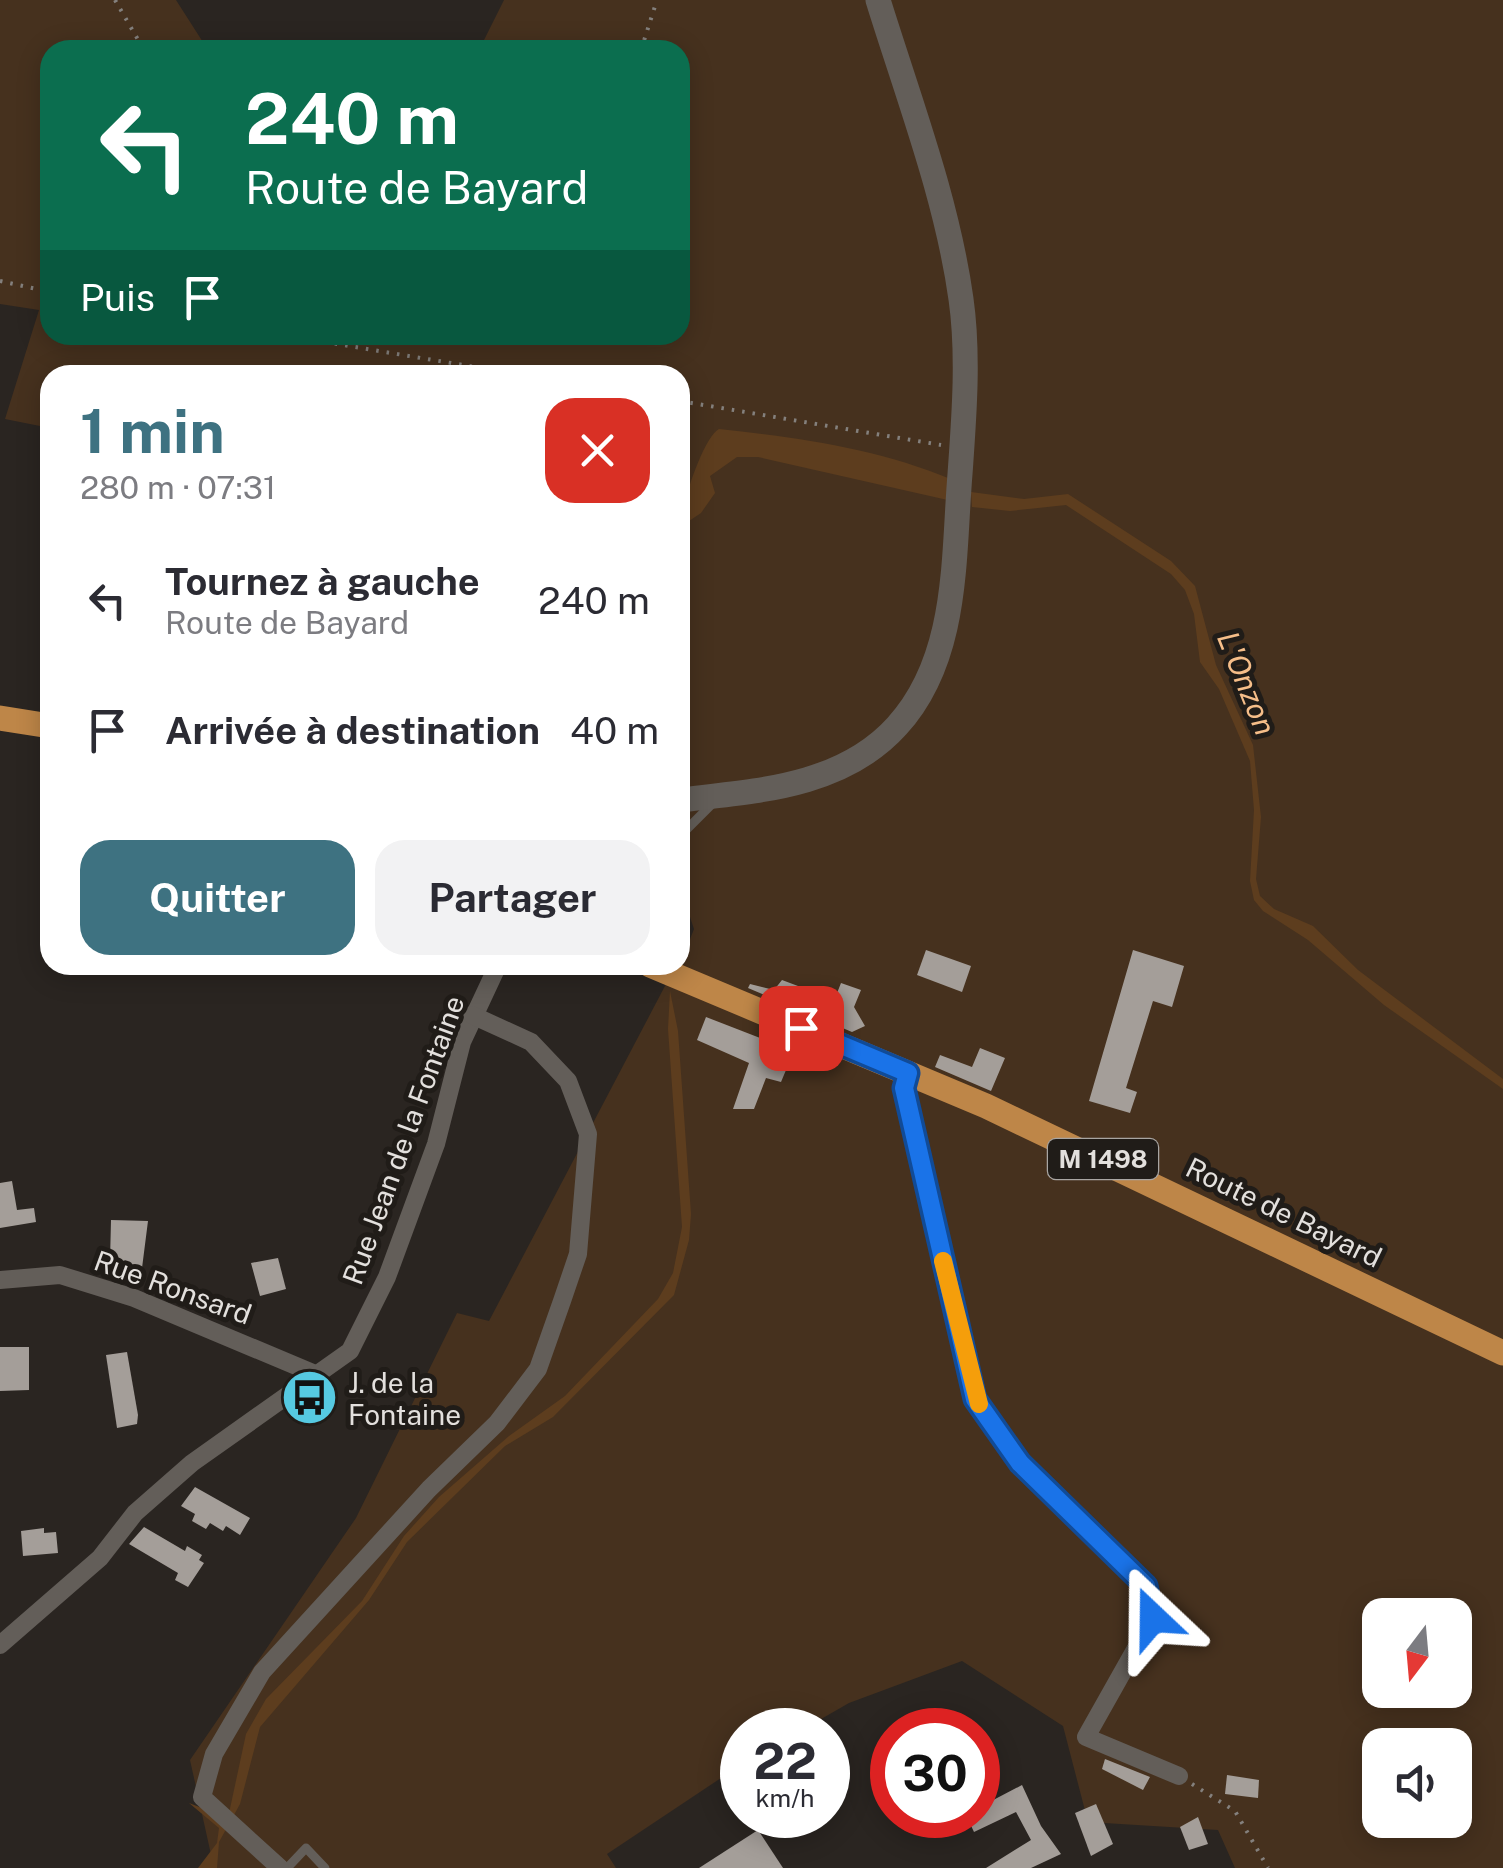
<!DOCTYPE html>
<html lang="fr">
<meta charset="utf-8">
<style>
body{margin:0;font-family:"Public Sans",sans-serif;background:#f2f2f3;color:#2b2b33;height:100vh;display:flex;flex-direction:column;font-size:38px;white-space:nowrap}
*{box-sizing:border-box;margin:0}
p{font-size:32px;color:#7c7c81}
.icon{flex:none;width:55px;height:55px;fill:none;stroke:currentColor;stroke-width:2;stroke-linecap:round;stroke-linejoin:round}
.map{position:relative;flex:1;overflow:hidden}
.drawer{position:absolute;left:40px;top:365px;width:650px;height:610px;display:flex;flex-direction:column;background:#fff;border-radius:30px;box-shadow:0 5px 25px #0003}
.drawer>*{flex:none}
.banner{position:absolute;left:40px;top:40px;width:650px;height:305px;border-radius:30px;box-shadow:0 5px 25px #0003;background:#0b6e4f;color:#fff;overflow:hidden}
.needle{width:65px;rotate:196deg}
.tools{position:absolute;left:1362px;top:1598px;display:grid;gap:20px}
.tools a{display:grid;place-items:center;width:110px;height:110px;border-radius:20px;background:#fff;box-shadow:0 5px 25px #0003;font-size:50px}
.speed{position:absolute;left:720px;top:1708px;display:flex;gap:20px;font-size:50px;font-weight:700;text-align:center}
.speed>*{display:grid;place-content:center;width:130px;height:130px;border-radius:50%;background:#fff;box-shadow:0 5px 25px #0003;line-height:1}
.speed small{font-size:25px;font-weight:400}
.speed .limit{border:15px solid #d22;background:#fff;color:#111}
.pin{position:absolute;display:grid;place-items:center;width:85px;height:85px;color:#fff;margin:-42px;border-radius:20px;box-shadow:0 5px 15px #0006}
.me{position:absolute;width:110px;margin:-55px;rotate:337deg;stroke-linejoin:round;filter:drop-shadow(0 0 8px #0008)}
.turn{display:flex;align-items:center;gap:35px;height:210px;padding:0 40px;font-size:45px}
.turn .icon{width:130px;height:130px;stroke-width:2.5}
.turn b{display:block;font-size:70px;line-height:85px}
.then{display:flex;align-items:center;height:95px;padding:0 40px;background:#0003;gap:20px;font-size:38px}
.round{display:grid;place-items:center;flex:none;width:105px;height:105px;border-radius:30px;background:#f2f2f3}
.headline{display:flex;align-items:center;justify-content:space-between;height:170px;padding:0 40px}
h1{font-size:60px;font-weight:700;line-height:75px;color:#3e7281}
.primary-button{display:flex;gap:20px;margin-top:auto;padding:20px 40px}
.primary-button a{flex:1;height:115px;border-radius:30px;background:#3e7281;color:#fff;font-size:40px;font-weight:700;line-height:115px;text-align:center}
.primary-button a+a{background:#f2f2f3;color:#2b2b33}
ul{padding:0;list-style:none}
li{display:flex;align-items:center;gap:30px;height:130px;padding:0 40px}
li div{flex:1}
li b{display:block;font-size:38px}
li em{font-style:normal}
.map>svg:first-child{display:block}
</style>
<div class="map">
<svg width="1503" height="1868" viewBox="0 0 1503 1868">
<rect width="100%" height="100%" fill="#2a2521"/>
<path fill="#46311e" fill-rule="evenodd" d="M0,0H176L208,50H50V335H680V50H479L504,0H1503V1868H1235L1218,1830L1088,1822L1063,1726L962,1661L849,1703L802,1730H742V1764L607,1854L616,1868H214L190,1760L356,1518L457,1313L489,1321L676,965H680L694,929L680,887V375H50V428L5,419L39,310L0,304ZM1380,1615H1455V1690H1380ZM1380,1745H1455V1820H1380Z"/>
<g fill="#5d3d1e">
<path d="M719,429C801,438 876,448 953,480L952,501L758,457H737L710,476L715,493L701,513L680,527C680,509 703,437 719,429Z"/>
<path d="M971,492L1024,499L1068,494L1171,561L1195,586L1216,665L1253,745L1261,817L1256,879L1260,896L1274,909L1313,926L1358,970L1503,1079V1089L1384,1005L1308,940L1263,911L1254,900L1250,881L1254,810L1250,761L1219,689L1200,662L1194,614L1185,590L1171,574L1066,505L1010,511L972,507Z"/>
<path d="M670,991L678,1031L691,1214L689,1240L674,1295L553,1417L505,1446L407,1542L369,1600L260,1727L240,1804L219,1842L217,1868H198L217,1843L219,1828L189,1803L228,1818L246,1734L266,1699L362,1601L404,1536L439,1497L509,1436L565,1396L658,1299L673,1273L682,1227L668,1029Z"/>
</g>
<g fill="#a49e99">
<path d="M926,950L971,966L962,992L917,975Z"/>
<path d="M1133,950L1184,966L1172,1007L1153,1001L1126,1088L1137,1092L1130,1113L1089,1101Z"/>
<path d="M782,980L806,989L798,1009L748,988L750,984L774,990Z"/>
<path d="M841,983L861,990L854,1007L865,1026L852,1032L826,1021Z"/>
<path d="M706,1017L794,1051L781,1082L766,1078L754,1109H733L749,1063L697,1040Z"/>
<path d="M980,1048L1005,1058L991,1091L935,1067L940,1055L972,1067Z"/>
<path d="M12,1181L17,1210L34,1208L36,1222L0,1228V1183Z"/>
<path d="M111,1220L148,1221L141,1276H127L121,1272V1262L110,1261Z"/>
<path d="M278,1258L286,1289L260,1296L251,1263Z"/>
<path d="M0,1347H29V1390L0,1391Z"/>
<path d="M127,1352L138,1415L137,1424L117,1428L106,1355Z"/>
<path d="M195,1487L250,1518L240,1535L226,1526L223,1531L210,1523L206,1529L192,1521L195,1514L181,1506Z"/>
<path d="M144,1527L185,1551L187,1546L202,1555L199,1560L204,1563L188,1587L175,1580L178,1573L129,1544Z"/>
<path d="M44,1528V1533L56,1532L58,1553L23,1556L21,1531Z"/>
<path d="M1105,1759L1150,1777L1143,1790L1102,1769Z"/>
<path d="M1227,1775L1259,1780L1258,1798L1225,1794Z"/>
<path d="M1022,1785L1041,1826L1061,1854L1031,1868H986L1031,1840L1016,1812L974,1832L966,1815H978V1808Z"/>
<path d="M1096,1804L1113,1844L1091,1856L1075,1813Z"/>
<path d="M1198,1817L1208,1844L1189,1850L1180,1827Z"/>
<path d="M758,1830L783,1868H699Z"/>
</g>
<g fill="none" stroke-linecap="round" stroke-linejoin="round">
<g stroke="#84807d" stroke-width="4" stroke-dasharray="2.5 8" stroke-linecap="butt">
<path d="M115,0L144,50"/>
<path d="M641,50L657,0"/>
<path d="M0,281L50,292"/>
<path d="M283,335L523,375"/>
<path d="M680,401L941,445"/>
<path d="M1192,1784L1235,1811L1268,1868"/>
</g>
<g stroke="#635e59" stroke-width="9">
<path d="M680,836L713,803"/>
<path d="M287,1868L306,1848L325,1868"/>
</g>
<g stroke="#635e59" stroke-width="18">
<path d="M908,1073L904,1088L975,1399L1020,1463L1146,1586L1153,1618L1086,1737L1179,1776"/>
<path d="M0,1280L60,1275L134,1298L320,1376"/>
<path d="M0,1645L100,1558L135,1513L192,1463L350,1351L387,1277L436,1144L462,1042L498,965"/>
<path d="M280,1868L202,1797L214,1754L262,1672L429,1489L497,1423L538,1369L562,1301L578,1254L588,1134L568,1081L531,1042L472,1015"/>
</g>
<path stroke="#635e59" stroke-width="25" d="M680,800C756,791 842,787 897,726C959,658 953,558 960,474C964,418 969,355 961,299C947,198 908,97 878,0"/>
<g stroke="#be8648" stroke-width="25">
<path d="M0,718L50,726"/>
<path d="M650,965L986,1106L1503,1353"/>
</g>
</g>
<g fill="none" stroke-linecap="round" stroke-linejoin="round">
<defs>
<path id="route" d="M801,1028L908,1073L904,1088L975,1399L1020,1463L1146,1586L1153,1618"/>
</defs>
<use href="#route" stroke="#114b97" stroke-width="25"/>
<use href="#route" stroke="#1a73e8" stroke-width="18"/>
<path stroke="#f59e0b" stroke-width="18" d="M943,1261L979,1404"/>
</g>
<defs>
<symbol id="bus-disc" viewBox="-11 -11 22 22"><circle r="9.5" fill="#56c9e1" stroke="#201c18"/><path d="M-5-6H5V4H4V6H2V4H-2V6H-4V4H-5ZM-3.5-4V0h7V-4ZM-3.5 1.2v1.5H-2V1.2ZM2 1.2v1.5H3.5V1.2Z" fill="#111"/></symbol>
</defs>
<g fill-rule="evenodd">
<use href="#bus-disc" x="278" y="1366" width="63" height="63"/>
</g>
<g text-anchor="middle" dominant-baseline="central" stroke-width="10" stroke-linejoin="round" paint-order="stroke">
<rect fill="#201c18" stroke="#a8a5a2" stroke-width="2.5" x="1048" y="1139" width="110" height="40" rx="8"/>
<g font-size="25" font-weight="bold" fill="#e3e0dd">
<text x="1103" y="1159">M 1498</text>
</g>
<g font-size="28" fill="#e3e0dd" stroke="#201c18">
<text transform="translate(403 1140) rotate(-70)">Rue Jean de la Fontaine</text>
<text transform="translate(1284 1212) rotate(26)">Route de Bayard</text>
<text transform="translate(173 1287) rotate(20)">Rue Ronsard</text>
</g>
<g font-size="28" fill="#e3e0dd" stroke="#201c18" text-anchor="start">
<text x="348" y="1382">J. de la<tspan x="348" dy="32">Fontaine</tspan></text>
</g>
<g font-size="30" font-style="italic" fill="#f6be89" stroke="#201c18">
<text transform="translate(1247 683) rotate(68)">L'Onzon</text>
</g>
</g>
</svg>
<div class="tools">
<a><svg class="needle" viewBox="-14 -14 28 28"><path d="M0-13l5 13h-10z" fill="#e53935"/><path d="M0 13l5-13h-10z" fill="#7c7c81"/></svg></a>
<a><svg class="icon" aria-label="sound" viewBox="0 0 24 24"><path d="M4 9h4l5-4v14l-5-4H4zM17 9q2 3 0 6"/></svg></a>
</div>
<div class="speed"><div>22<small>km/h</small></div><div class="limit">30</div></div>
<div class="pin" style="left:801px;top:1028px;background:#d93025"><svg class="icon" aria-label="arrive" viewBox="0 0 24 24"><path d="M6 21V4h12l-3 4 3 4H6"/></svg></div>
<svg class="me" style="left:1153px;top:1618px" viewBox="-20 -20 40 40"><path d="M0-17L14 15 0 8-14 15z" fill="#1a73e8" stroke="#fff" stroke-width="4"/></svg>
<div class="banner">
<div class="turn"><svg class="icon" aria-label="left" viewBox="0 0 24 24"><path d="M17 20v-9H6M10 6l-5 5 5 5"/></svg><div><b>240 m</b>Route de Bayard</div></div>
<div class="then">Puis<svg class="icon" aria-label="arrive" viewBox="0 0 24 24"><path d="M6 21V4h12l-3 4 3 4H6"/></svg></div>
</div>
<section class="drawer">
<div class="headline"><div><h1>1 min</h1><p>280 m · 07:31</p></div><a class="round" style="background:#d93025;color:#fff"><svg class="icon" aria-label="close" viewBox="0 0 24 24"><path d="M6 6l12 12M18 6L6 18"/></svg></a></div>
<ul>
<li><svg class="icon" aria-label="left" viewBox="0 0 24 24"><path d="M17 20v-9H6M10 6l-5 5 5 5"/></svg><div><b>Tournez à gauche</b><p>Route de Bayard</p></div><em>240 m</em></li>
<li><svg class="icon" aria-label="arrive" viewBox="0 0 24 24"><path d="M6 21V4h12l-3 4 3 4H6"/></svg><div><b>Arrivée à destination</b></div><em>40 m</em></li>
</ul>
<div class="primary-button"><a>Quitter</a><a>Partager</a></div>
</section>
</div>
